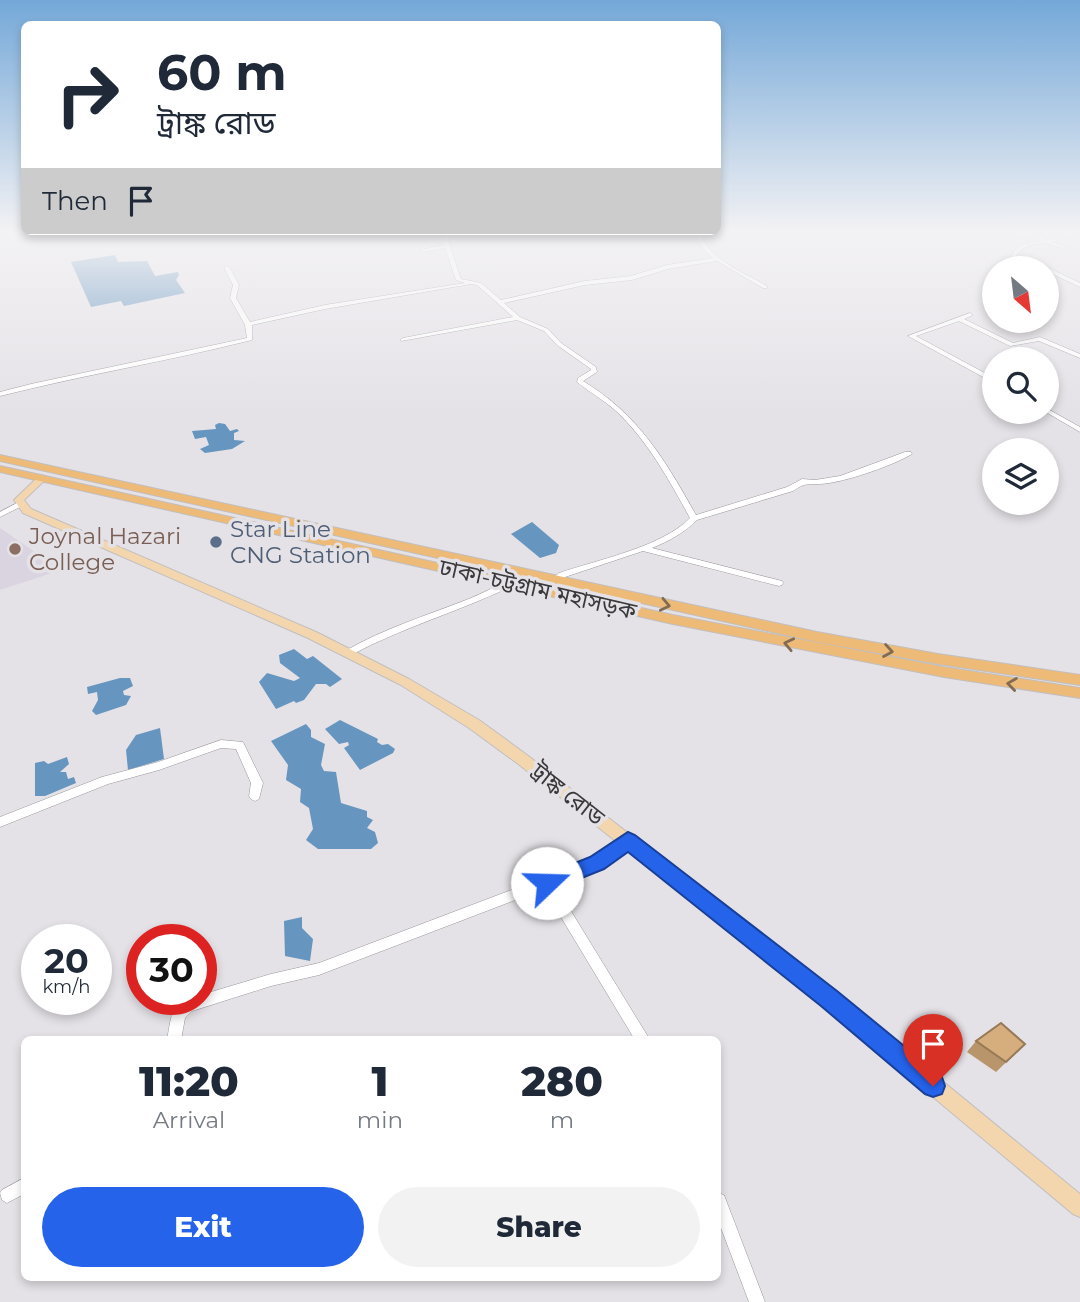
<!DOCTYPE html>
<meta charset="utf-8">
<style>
body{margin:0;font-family:Montserrat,"Noto Sans Bengali",sans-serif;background:#f2f2f3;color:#1f2937;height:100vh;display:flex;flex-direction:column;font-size:26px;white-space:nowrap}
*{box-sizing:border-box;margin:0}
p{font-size:23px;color:#747a83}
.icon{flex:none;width:38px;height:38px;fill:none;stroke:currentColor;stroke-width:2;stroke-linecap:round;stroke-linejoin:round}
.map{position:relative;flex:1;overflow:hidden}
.drawer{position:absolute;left:21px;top:1036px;width:700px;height:245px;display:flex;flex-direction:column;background:#fff;border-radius:10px;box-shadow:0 4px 10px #0003}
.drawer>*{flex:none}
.banner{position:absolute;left:21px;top:21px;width:700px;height:214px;border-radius:10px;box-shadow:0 4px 10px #0003;background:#fff;color:#1f2937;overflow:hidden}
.needle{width:46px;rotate:152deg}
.tools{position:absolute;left:982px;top:256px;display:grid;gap:14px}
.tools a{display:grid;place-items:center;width:77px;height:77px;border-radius:50%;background:#fff;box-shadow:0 4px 10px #0003;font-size:35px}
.speed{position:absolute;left:21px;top:924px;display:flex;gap:14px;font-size:35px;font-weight:700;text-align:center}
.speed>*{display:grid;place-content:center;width:91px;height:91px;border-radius:50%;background:#fff;box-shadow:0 4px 10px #0003;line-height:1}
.speed small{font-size:18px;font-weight:400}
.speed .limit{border:10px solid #d22;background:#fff;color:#111}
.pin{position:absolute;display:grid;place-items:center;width:60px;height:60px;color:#fff;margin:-72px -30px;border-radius:50% 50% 50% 0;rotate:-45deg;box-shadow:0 0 7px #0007}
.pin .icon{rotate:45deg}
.me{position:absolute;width:77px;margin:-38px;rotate:69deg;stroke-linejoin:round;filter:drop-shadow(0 0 5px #0008)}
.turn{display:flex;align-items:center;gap:24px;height:147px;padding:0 21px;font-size:32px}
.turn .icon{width:91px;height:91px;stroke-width:2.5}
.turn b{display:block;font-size:49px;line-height:60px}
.then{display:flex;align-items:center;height:66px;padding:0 21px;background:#0003;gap:14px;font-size:26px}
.eta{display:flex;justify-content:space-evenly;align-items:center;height:119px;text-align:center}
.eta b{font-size:42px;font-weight:800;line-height:49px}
.primary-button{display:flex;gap:14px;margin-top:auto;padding:14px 21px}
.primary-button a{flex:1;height:80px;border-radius:42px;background:#2563eb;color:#fff;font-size:28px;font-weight:800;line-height:80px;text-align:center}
.primary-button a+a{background:#f2f2f3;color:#1f2937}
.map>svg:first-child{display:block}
</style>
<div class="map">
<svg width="1080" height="1302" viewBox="0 0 1080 1302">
<rect width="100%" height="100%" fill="#e5e2e7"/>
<path fill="#dad4e0" d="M0,528L61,570L0,590Z"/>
<g fill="#6695bf">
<path d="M115,255L118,262L147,261L155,276L178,272L179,275L176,280L185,293L124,306L121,301L91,307L71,262Z"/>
<path d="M219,423L225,424L230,431L237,429L239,431L234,433V440L245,441L232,449L205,453L200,449L209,445L206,437L195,439L192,431L216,429L215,425Z"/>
<path d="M532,522L559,545L556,553L540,558L511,534Z"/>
<path d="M294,649L307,659L313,656L342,679L330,687L326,684H316L304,700L296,703L294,701L276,709L259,682L267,673L294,681L300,678L280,663L279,655Z"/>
<path d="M120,678H130L133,686L123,691L124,695L131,696L126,705L96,715L92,711L98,700L97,692L88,694L87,687Z"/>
<path d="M340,720L378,739L377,742L382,745L388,744L395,749L393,753L360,770L344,748L349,745L348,742L339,744L325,729Z"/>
<path d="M306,724L311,730V737L325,744L321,765L324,771L336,772L341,803L367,811V817L373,820L367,828L375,832L378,843L371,849H318L306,840L313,829L309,808L300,802L301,789L286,780L288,765L271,741Z"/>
<path d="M160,728L164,759L128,770L126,750L136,735Z"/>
<path d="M67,757L69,764L60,772H66L68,779L74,777L76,783L45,796H35V763L44,761L48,764Z"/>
<path d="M302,917V928L313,939L310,961L285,956L284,921Z"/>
</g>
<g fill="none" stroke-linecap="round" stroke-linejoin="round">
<defs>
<g id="minor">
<path d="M1015,230H1023L1048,240L1074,230H1080L1053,242L1066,247V249C1060,248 1054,245 1048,244C1036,242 1022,246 1016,256L1047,267L1080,283V287L1046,271V268H1039L1011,258C1014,244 1028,243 1042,241Z"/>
<path d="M333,231H339L343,239H339Z"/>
<path d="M444,231H450L452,234L448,240L461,279L481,283L501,300L585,281L631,276L667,265L713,258C704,250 697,243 695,231H701C705,258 746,274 767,286V288H763L717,261L668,269L632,280L585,285L504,303L520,317L548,329L561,343L596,367L597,372L583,381C639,415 665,460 696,515L787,487L802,479L815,480L840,476L905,452H911L912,454C894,465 850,480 829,483C812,486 808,480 793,491L697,520C684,533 669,541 652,548L782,581L783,583L782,585L779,586L643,551L565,577L555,583L551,580L559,573C597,560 662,547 690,518C669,480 648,441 616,411C604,400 589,392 577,382L578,378L591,370V369L557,345L544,331L517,320L401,341V339L403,338L513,317L477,285L471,284L325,309L252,325V340C169,361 83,375 0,396V392L31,384L247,338L245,325L230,298L233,285L224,268L227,266L230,268L239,285L236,298L250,322L325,305L465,283L456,280L445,248L423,252L420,250L444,245L442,240L446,234Z"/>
<path d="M970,313L973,315L964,319L1013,343L1040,337L1080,354V358L1039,341L1010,346L959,321L916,336L994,378V383L908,336Z"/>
<path d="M1046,408L1080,427V432L1044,411H1046Z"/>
<path d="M17,503H23L24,505L0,517V512Z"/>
<path d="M511,580L514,581L515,583L514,585C461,611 403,627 351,655H345L343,653L345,651C383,629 425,616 466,600C481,594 496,586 511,580Z"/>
<path d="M221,740L243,742L263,783L259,799L255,801L251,799L249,796L251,783L236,749L221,748L159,770L108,784L0,827V817L102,777L158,762Z"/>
<path d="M628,836L632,837L634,841L632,845L601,867L555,885L650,1040H635L544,889L319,975L271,986L192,1011L185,1018L181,1040H167C172,1014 170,999 201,999V995L271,974L319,963L593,859Z"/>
<path d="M24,1178V1194L7,1203L2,1200L0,1193L2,1190Z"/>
<path d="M718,1193L724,1195L765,1302H749L718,1220Z"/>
</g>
<path id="major" d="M42,475L47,478L24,500L31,509L316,632L409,679L479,720L527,755L835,993L1080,1194V1217L1073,1214L823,1005L517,763L469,728L401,685L308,638L23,513L14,500L39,476Z"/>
<g id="highway">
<path d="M0,455L817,632L938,654L1080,675V685L938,664L817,642L0,461Z"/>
<path d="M0,466L673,615L944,667L1080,688V698L944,677L673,624L0,472Z"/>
</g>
</defs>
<use href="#minor" stroke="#99969b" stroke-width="1"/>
<use href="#major" stroke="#c0bfc0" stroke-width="2"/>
<use href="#highway" stroke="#c0bfc0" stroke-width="2"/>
<use href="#minor" fill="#fff" fill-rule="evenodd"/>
<use href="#major" fill="#f4d6ae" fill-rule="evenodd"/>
<use href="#highway" fill="#edba78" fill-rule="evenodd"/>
</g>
<path fill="#b8956b" d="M976,1041L1025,1044L996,1072L967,1052Z"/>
<path fill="#d6ad7c" stroke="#967957" stroke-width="2" d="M1001,1023L1025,1044L1006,1062L976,1041Z"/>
<defs><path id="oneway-chevron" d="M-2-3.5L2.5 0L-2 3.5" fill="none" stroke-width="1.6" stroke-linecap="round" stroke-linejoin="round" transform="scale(1.75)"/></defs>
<g stroke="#816c53">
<use href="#oneway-chevron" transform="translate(665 605) rotate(12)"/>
<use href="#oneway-chevron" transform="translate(789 644) rotate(-168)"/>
<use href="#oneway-chevron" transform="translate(888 651) rotate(9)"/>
<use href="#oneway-chevron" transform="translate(1012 684) rotate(-172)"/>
</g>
<linearGradient id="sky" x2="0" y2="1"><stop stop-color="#74a8d8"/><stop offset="0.56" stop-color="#f3f2f4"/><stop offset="1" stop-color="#f3f2f4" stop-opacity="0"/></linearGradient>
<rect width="1080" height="413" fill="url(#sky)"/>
<path fill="#2563eb" stroke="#184099" stroke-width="2" d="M628,832L635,835L837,991L942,1077L945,1086L942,1094L933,1097L925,1094L821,1006L628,852L604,869L547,892L540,889L537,883L540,877L590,857Z"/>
<circle fill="#5c6f8a" stroke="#e5e2e7" stroke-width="2.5" cx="216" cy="542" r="7"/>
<circle fill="#8d6e63" stroke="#e5e2e7" stroke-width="2.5" cx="15" cy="549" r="7"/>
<g text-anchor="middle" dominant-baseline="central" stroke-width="7" stroke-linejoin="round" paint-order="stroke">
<g font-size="23" fill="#4e5e75" stroke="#e5e2e7" text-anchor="start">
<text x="230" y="529">Star Line<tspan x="230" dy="26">CNG Station</tspan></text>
</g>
<g font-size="23" fill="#785e54" stroke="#e5e2e7" text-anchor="start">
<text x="29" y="536">Joynal Hazari<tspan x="29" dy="26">College</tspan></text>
</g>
<g font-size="23" fill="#39383a" stroke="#e5e2e7">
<text transform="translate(538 589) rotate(13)">ঢাকা-চট্টগ্রাম মহাসড়ক</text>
<text transform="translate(568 794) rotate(38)">ট্রাঙ্ক রোড</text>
</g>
</g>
</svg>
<div class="tools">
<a><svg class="needle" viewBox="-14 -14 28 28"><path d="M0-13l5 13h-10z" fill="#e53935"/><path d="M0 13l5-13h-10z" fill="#747a83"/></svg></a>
<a><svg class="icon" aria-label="search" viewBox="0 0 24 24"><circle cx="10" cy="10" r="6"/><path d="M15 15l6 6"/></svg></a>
<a><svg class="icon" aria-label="layers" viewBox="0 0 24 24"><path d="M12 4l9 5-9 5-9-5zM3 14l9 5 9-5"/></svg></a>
</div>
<div class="speed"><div>20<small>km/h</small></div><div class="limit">30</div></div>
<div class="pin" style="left:933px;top:1086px;background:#d93025"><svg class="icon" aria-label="arrive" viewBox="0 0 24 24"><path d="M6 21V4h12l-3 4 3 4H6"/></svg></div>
<svg class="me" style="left:547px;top:883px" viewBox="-20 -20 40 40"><circle r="19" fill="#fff"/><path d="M0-13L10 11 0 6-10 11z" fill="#2563eb"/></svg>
<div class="banner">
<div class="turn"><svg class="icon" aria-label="right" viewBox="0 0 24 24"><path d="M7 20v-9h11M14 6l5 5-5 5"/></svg><div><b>60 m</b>ট্রাঙ্ক রোড</div></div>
<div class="then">Then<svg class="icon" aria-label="arrive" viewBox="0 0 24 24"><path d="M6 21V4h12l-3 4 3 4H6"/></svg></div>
</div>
<section class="drawer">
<div class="eta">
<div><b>11:20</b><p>Arrival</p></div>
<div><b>1</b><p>min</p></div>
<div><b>280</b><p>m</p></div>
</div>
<div class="primary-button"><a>Exit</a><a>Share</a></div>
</section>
</div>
